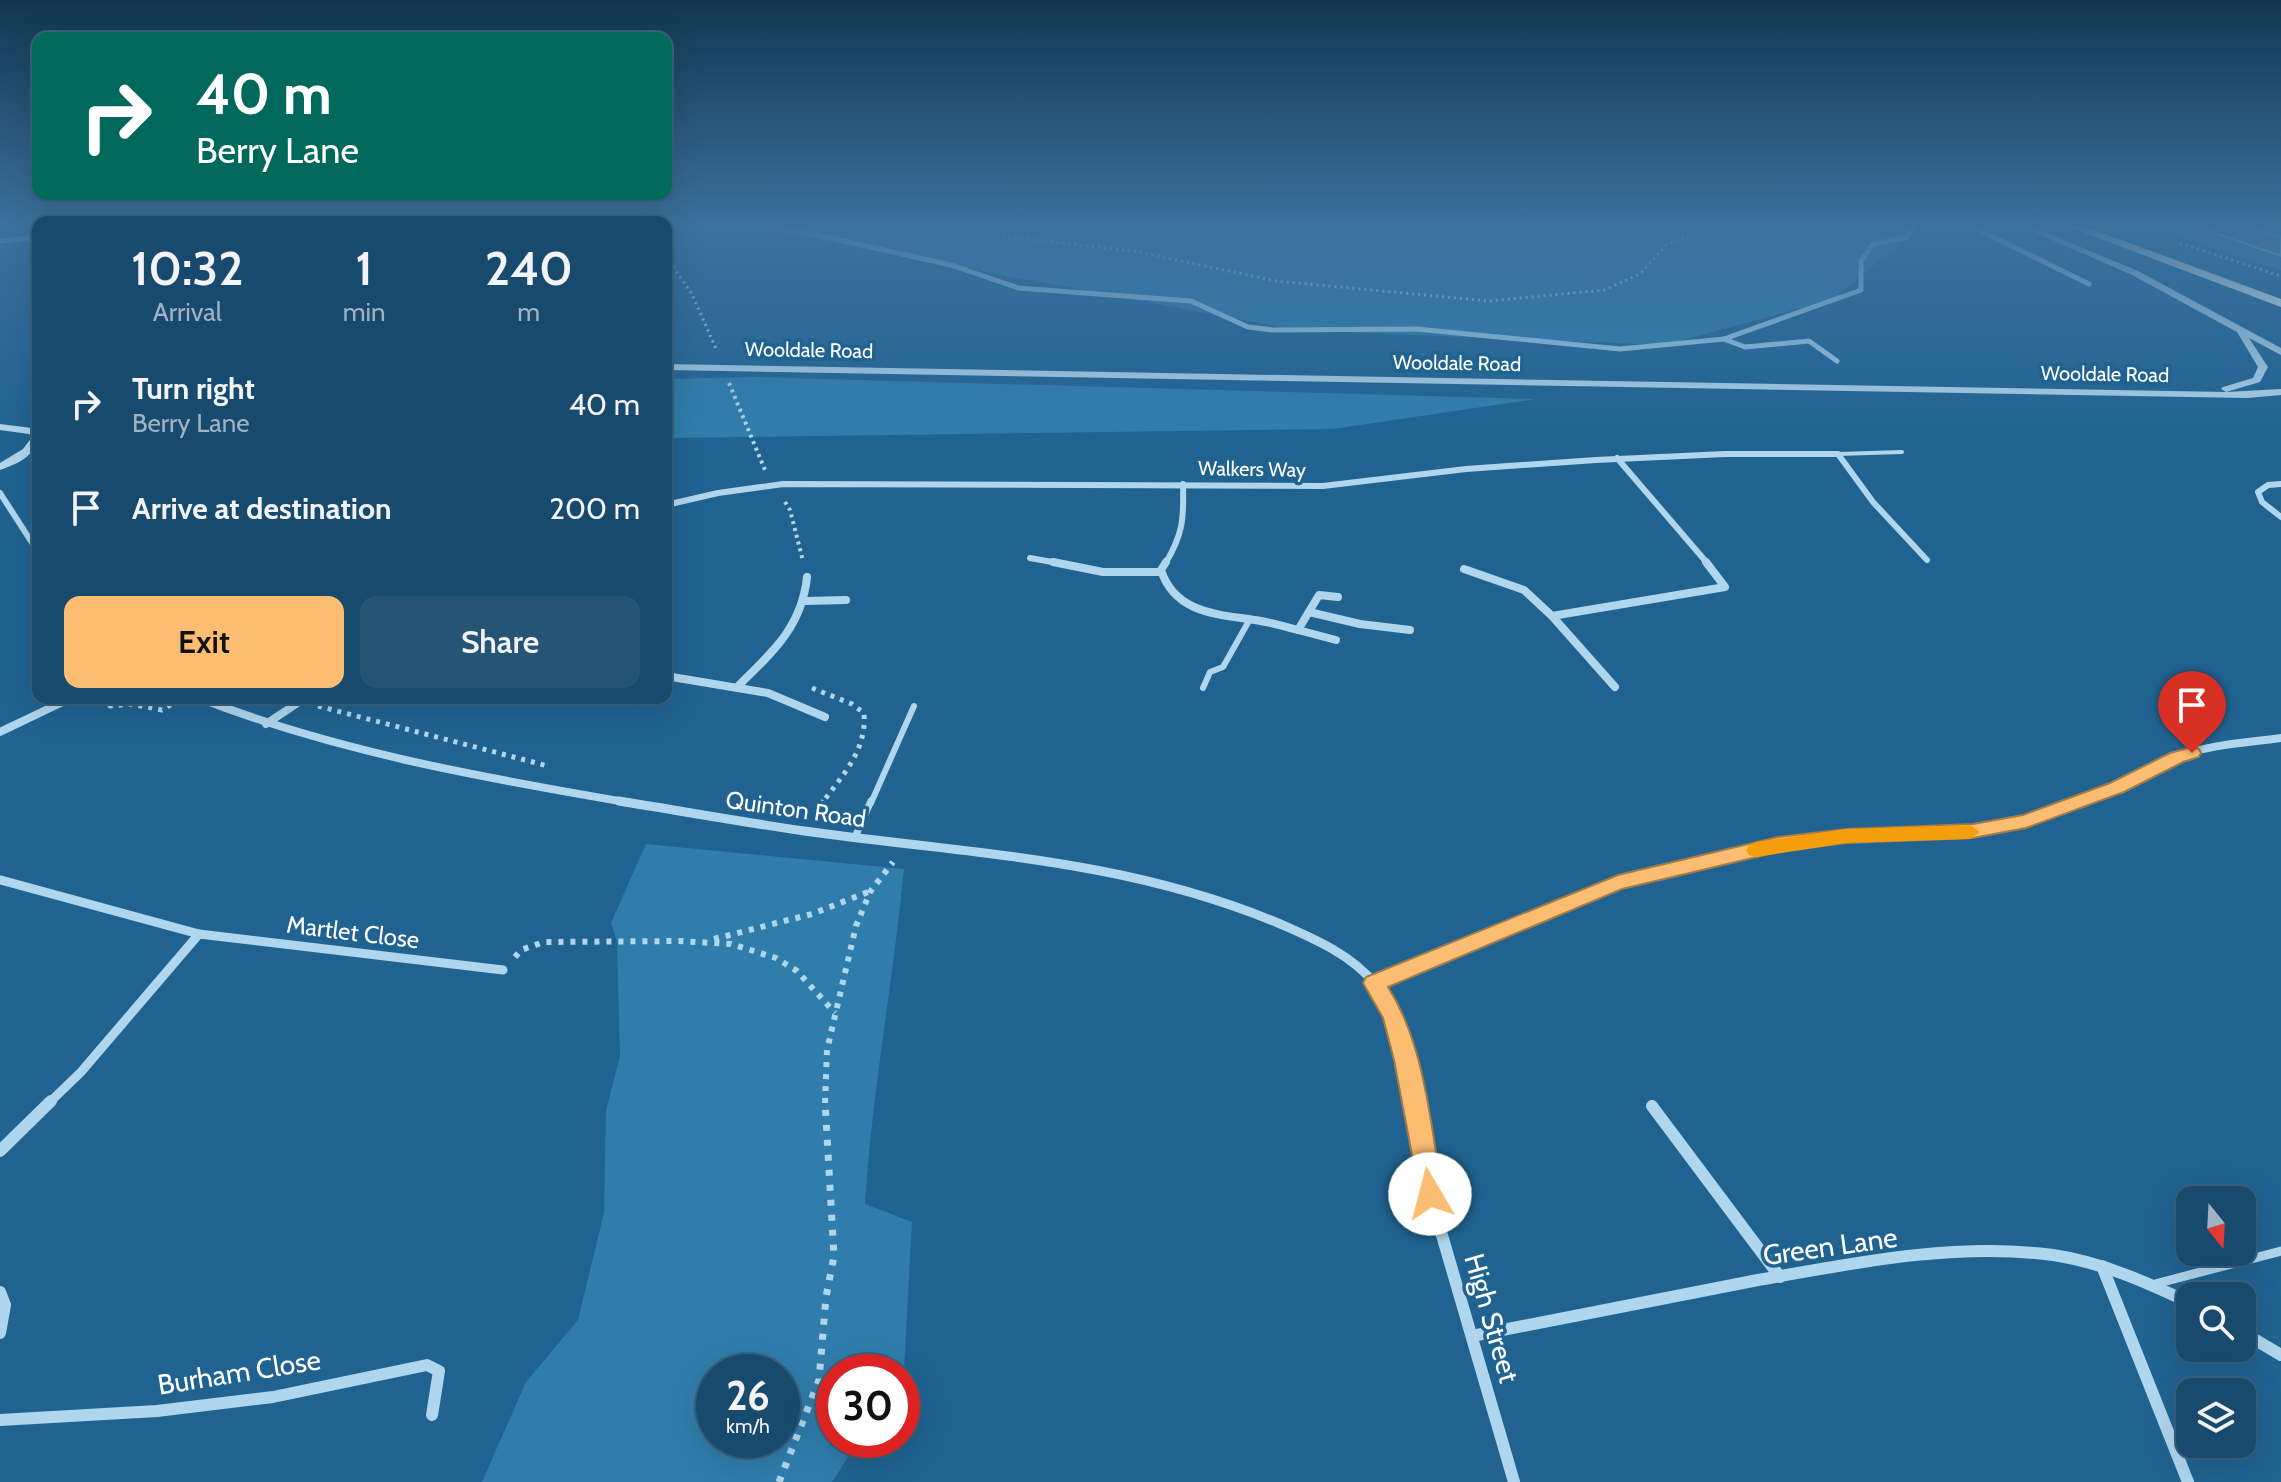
<!DOCTYPE html>
<style>
body{margin:0;font-family:Cabin,sans-serif;background:#255475;color:#f1f3f6;height:100vh;display:flex;flex-direction:column;font-size:30px;white-space:nowrap}
*{box-sizing:border-box;margin:0}
p{font-size:26px;color:#9fb3c2}
.icon{flex:none;width:44px;height:44px;fill:none;stroke:currentColor;stroke-width:2;stroke-linecap:round;stroke-linejoin:round}
.map{position:relative;flex:1;overflow:hidden}
.panel{position:absolute;left:32px;top:216px;width:640px;height:488px;display:flex;flex-direction:column;background:#184a6d;border-radius:16px;box-shadow:0 8px 32px #0002,0 0 0 2px #366280}
.panel>*{flex:none}
.guide{position:absolute;left:32px;top:32px;width:640px;height:168px;border-radius:16px;box-shadow:0 8px 32px #0002,0 0 0 2px #366280;background:#00695c;color:#fff;overflow:hidden}
.needle{width:52px;rotate:162deg}
.buttons{position:absolute;left:2176px;top:1186px;display:grid;gap:16px}
.buttons a{display:grid;place-items:center;width:80px;height:80px;border-radius:16px;background:#184a6d;box-shadow:0 8px 32px #0002,0 0 0 2px #366280;font-size:40px}
.speed{position:absolute;left:696px;top:1354px;display:flex;gap:16px;font-size:40px;font-weight:700;text-align:center}
.speed>*{display:grid;place-content:center;width:104px;height:104px;border-radius:50%;background:#184a6d;box-shadow:0 8px 32px #0002,0 0 0 2px #366280;line-height:1}
.speed small{font-size:20px;font-weight:400}
.speed .limit{border:12px solid #d22;background:#fff;color:#111}
.pin{position:absolute;display:grid;place-items:center;width:68px;height:68px;color:#fff;margin:-82px -34px;border-radius:50% 50% 50% 0;rotate:-45deg;box-shadow:0 0 8px #0007}
.pin .icon{rotate:45deg}
.me{position:absolute;width:88px;margin:-44px;rotate:352deg;stroke-linejoin:round;filter:drop-shadow(0 0 6px #0008)}
.turn{display:flex;align-items:center;gap:28px;height:168px;padding:0 32px;font-size:36px}
.turn .icon{width:104px;height:104px;stroke-width:2.5}
.turn b{display:block;font-size:56px;line-height:68px}
.eta{display:flex;justify-content:space-evenly;align-items:center;height:136px;text-align:center}
.eta b{font-size:48px;font-weight:600;line-height:56px}
.action{display:flex;gap:16px;margin-top:auto;padding:16px 32px}
.action a{flex:1;height:92px;border-radius:16px;background:#fbbd71;color:#111;font-size:32px;font-weight:600;line-height:92px;text-align:center}
.action a+a{background:#255475;color:#f1f3f6}
ul{padding:0;list-style:none}
li{display:flex;align-items:center;gap:24px;height:104px;padding:0 32px}
li div{flex:1}
li b{display:block;font-size:30px}
li em{font-style:normal}
.map>svg:first-child{display:block}
</style>
<div class="map">
<svg width="2281" height="1482" viewBox="0 0 2281 1482">
<rect width="100%" height="100%" fill="#206391"/>
<g fill="#307dac" fill-rule="evenodd">
<path d="M736,225H1922L1832,300L1664,345L1296,330Z"/>
<path d="M2150,225H2281V271Z"/>
<path d="M756,377L1536,399L1333,429L666,438V379Z"/>
<path d="M646,844L904,869C893,982 872,1092 865,1204L912,1222L904,1369L902,1372H834V1440H859L832,1482H482L526,1382L578,1320L604,1213L606,1111L620,1056L617,941L611,923ZM714,1372H782V1440H714Z"/>
</g>
<path fill="#5885a4" stroke="#a4d3ef" stroke-width="2" d="M2192,225H2239L2281,237V256Z"/>
<g fill="none" stroke-linecap="round" stroke-linejoin="round">
<g stroke="#a4d3ef" stroke-width="5">
<path d="M773,225L951,265L1018,288L1191,301L1248,327L1273,330L1417,329L1620,349L1724,339L1861,290V261L1873,244L1906,238L1915,225"/>
<path d="M1969,225L2089,284"/>
<path d="M0,241L38,237"/>
<path d="M1724,339L1745,347L1809,341L1837,361"/>
</g>
<g stroke="#b0d6ed" stroke-width="3" stroke-dasharray="2 4" stroke-linecap="butt">
<path d="M956,225L1003,236L1138,252L1276,281L1489,301L1604,290L1640,274L1667,244L1719,225"/>
<path d="M2180,243L2281,276"/>
<path d="M666,257L692,294L717,351"/>
</g>
<g stroke="#b0d6ed" stroke-width="4" stroke-dasharray="3 4" stroke-linecap="butt">
<path d="M729,383L765,470"/>
<path d="M785,502L790,510L803,561"/>
</g>
<g stroke="#b0d6ed" stroke-width="5" stroke-dasharray="4 6" stroke-linecap="butt">
<path d="M812,688L852,704L864,713C867,750 843,775 822,803"/>
<path d="M102,698L110,706L131,704L162,710L182,698"/>
<path d="M318,706L548,766"/>
</g>
<g stroke="#b0d6ed" stroke-width="6" stroke-dasharray="5 7" stroke-linecap="butt">
<path d="M815,813L824,801"/>
<path d="M714,939L812,914L868,892"/>
<path d="M515,957L521,950L544,942L679,941L731,944L776,958L797,971L835,1013"/>
<path d="M825,1103L827,1050L856,926L870,892L893,862"/>
</g>
<path stroke="#b0d6ed" stroke-width="7" stroke-dasharray="6 9" stroke-linecap="butt" d="M779,1482L819,1380L826,1297L834,1256L825,1101"/>
<path stroke="#b0d6ed" stroke-width="4" d="M1838,454L1902,452"/>
<g stroke="#b0d6ed" stroke-width="6">
<path d="M1203,688L1210,672L1223,667L1250,619"/>
<path d="M871,803L914,706"/>
</g>
<path stroke="#b0d6ed" stroke-width="7" d="M855,837L871,801"/>
<path stroke="#b0d6ed" stroke-width="9" d="M2155,1284L2281,1251"/>
<g stroke="#b0d6ed" stroke-width="6">
<path d="M1617,458L1708,564"/>
<path d="M2281,484L2268,485L2258,492L2262,502L2281,517"/>
<path d="M0,493L38,552"/>
<path d="M666,505L718,493L783,484L1323,486L1466,469L1596,460L1725,454H1838L1873,502L1927,560"/>
<path d="M1030,558L1063,564"/>
<path d="M1165,564C1183,535 1184,518 1183,484"/>
</g>
<g stroke="#b0d6ed" stroke-width="8">
<path d="M1053,562L1103,572H1161"/>
<path d="M1166,562L1161,570C1175,613 1216,614 1255,620C1269,622 1284,626 1298,630L1319,595L1338,597"/>
<path d="M1464,569L1524,590L1552,616"/>
<path d="M806,601L846,600"/>
<path d="M1309,612L1360,624L1410,630"/>
<path d="M1298,630L1336,640"/>
<path d="M666,676L768,693L825,717"/>
<path d="M739,685C773,652 802,626 807,577"/>
<path d="M1615,687L1552,616L1725,587L1706,562"/>
<path d="M199,698C337,752 485,778 631,803"/>
<path d="M266,724L305,698"/>
<path d="M0,732L71,698"/>
<path d="M2077,803C2111,789 2143,770 2178,757C2210,744 2247,743 2281,738"/>
</g>
<g stroke="#b0d6ed" stroke-width="9">
<path d="M619,801C681,811 742,822 804,831C969,854 1122,858 1278,923C1312,938 1351,954 1375,984C1401,1018 1406,1062 1414,1103"/>
<path d="M1,880L199,934"/>
<path d="M1374,983L1618,883L1778,845L1846,836L1973,831L2026,822L2082,801"/>
<path d="M49,1103L81,1072L199,934L503,970"/>
</g>
<g stroke="#b0d6ed" stroke-width="12">
<path d="M1413,1101L1430,1194L1514,1482"/>
<path d="M1652,1106L1780,1277"/>
<path d="M0,1151L51,1101"/>
<path d="M2102,1266L2188,1482"/>
<path d="M0,1292L5,1305L0,1333"/>
<path d="M2242,1332L2281,1355"/>
<path d="M1472,1336C1567,1317 1662,1298 1758,1280C1854,1263 1955,1242 2053,1255C2101,1262 2146,1282 2190,1303"/>
<path d="M0,1420L157,1411L273,1397L427,1365L439,1371L432,1415"/>
</g>
<g fill="#b0d6ed" fill-rule="evenodd">
<path d="M2018,225H2028L2138,271L2281,348V355L2249,338L2268,367L2260,382L2226,392L2281,389V395L2247,398L666,370V364L2226,392L2221,389L2223,387L2253,378L2258,367L2237,332L2132,275Z"/>
<path d="M0,424L32,428L38,432C38,455 20,463 0,470V463L23,449L32,437L29,434L0,430Z"/>
</g>
<path fill="#fbfdff" fill-rule="evenodd" d="M2064,225H2081L2281,299V307Z"/>
</g>
<linearGradient id="sky" x2="0" y2="1"><stop stop-color="#123650"/><stop offset="0.52" stop-color="#3c719d"/><stop offset="1" stop-color="#3c719d" stop-opacity="0"/></linearGradient>
<rect width="2281" height="433" fill="url(#sky)"/>
<path fill="#fbbd71" stroke="#a37b49" stroke-width="2" d="M2192,747L2199,749L2201,753L2199,757L2183,762L2124,792L2026,828L1973,838L1846,843L1778,852L1622,889L1388,987C1426,1047 1430,1125 1443,1194L1439,1202L1430,1206L1421,1202L1394,1060L1383,1018L1363,983L1366,977L1618,875L1778,837L1846,829L1973,824L2023,815L2110,783L2170,753Z"/>
<path fill="#f59e0b" d="M1970,825L1980,832L1970,839L1846,843L1756,857L1749,855L1746,850L1749,845L1756,842L1846,829Z"/>
<g text-anchor="middle" dominant-baseline="central" stroke-width="7" stroke-linejoin="round" paint-order="stroke">
<g font-size="20" fill="#fff" stroke="#206391">
<text transform="translate(809 350) rotate(1)">Wooldale Road</text>
<text transform="translate(1457 363) rotate(1)">Wooldale Road</text>
<text transform="translate(2105 374) rotate(1)">Wooldale Road</text>
<text transform="translate(1252 469) rotate(1)">Walkers Way</text>
</g>
<g font-size="24" fill="#fff" stroke="#206391">
<text transform="translate(796 809) rotate(8)">Quinton Road</text>
<text transform="translate(353 932) rotate(7)">Martlet Close</text>
</g>
<g font-size="28" fill="#fff" stroke="#206391">
<text transform="translate(1830 1246) rotate(-8)">Green Lane</text>
<text transform="translate(1492 1318) rotate(74)">High Street</text>
<text transform="translate(239 1372) rotate(-9)">Burham Close</text>
</g>
</g>
</svg>
<div class="buttons">
<a><svg class="needle" viewBox="-14 -14 28 28"><path d="M0-13l5 13h-10z" fill="#e53935"/><path d="M0 13l5-13h-10z" fill="#9fb3c2"/></svg></a>
<a><svg class="icon" aria-label="search" viewBox="0 0 24 24"><circle cx="10" cy="10" r="6"/><path d="M15 15l6 6"/></svg></a>
<a><svg class="icon" aria-label="layers" viewBox="0 0 24 24"><path d="M12 4l9 5-9 5-9-5zM3 14l9 5 9-5"/></svg></a>
</div>
<div class="speed"><div>26<small>km/h</small></div><div class="limit">30</div></div>
<div class="pin" style="left:2192px;top:753px;background:#d93025"><svg class="icon" aria-label="arrive" viewBox="0 0 24 24"><path d="M6 21V4h12l-3 4 3 4H6"/></svg></div>
<svg class="me" style="left:1430px;top:1194px" viewBox="-20 -20 40 40"><circle r="19" fill="#fff"/><path d="M0-13L10 11 0 6-10 11z" fill="#fbbd71"/></svg>
<div class="guide">
<div class="turn"><svg class="icon" aria-label="right" viewBox="0 0 24 24"><path d="M7 20v-9h11M14 6l5 5-5 5"/></svg><div><b>40 m</b>Berry Lane</div></div>
</div>
<section class="panel">
<div class="eta">
<div><b>10:32</b><p>Arrival</p></div>
<div><b>1</b><p>min</p></div>
<div><b>240</b><p>m</p></div>
</div>
<ul>
<li><svg class="icon" aria-label="right" viewBox="0 0 24 24"><path d="M7 20v-9h11M14 6l5 5-5 5"/></svg><div><b>Turn right</b><p>Berry Lane</p></div><em>40 m</em></li>
<li><svg class="icon" aria-label="arrive" viewBox="0 0 24 24"><path d="M6 21V4h12l-3 4 3 4H6"/></svg><div><b>Arrive at destination</b></div><em>200 m</em></li>
</ul>
<div class="action"><a>Exit</a><a>Share</a></div>
</section>
</div>
